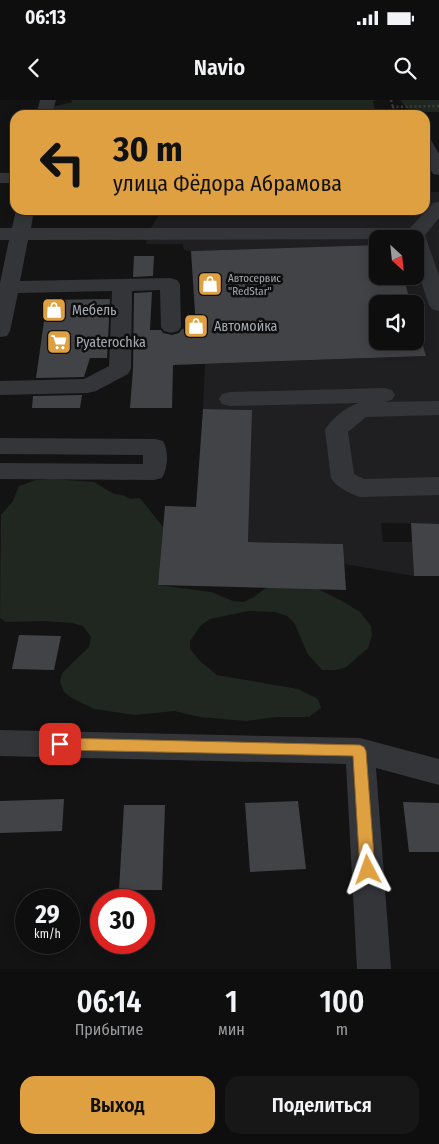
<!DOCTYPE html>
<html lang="ru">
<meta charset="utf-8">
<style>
body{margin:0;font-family:"Fira Sans Condensed",sans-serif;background:#171718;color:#f1f3f6;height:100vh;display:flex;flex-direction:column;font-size:19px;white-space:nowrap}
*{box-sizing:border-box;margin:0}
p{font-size:16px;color:#9b9c9e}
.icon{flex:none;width:28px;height:28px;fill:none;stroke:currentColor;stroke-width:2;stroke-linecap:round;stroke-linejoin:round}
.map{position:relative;height:869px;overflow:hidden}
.details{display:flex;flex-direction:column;background:#0e0e0f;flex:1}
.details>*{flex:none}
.hud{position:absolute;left:10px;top:10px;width:420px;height:105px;border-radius:15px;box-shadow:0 2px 12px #0003,0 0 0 1px #2e2e2f;background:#dea041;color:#111;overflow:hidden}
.needle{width:32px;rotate:153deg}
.fabs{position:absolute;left:369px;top:130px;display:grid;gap:10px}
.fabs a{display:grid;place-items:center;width:55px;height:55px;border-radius:10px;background:#0e0e0f;box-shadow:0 2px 12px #0003,0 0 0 1px #2e2e2f;font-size:25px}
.speed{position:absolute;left:15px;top:789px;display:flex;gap:10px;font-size:25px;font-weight:700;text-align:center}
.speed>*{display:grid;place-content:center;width:65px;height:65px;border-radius:50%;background:#0e0e0f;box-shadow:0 2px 12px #0003,0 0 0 1px #2e2e2f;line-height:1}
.speed small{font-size:12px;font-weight:400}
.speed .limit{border:8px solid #d22;background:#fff;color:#111}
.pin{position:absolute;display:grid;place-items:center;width:42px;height:42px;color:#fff;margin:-21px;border-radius:10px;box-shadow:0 2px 8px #0006}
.me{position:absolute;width:55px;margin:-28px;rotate:356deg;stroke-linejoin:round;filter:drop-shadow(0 0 4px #0008)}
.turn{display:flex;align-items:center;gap:18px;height:105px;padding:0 20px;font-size:22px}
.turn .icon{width:65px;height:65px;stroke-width:2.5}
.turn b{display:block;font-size:35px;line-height:42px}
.eta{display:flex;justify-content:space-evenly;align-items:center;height:85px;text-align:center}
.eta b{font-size:30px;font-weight:600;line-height:35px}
.button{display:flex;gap:10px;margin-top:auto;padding:10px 20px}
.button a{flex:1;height:58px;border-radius:15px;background:#dea041;color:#111;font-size:20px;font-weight:600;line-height:58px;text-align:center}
.button a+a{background:#171718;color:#f1f3f6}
.status{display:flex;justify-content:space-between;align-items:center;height:35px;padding:0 25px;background:#0e0e0f;direction:ltr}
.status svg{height:14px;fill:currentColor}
header{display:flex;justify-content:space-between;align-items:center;height:65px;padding:0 20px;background:#0e0e0f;font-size:22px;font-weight:600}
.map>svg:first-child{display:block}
</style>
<div class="status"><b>06:13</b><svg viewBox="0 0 49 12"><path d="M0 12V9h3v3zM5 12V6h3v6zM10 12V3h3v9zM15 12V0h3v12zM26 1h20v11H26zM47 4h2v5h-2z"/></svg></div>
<header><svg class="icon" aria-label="back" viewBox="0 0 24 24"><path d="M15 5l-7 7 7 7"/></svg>Navio<svg class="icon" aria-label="search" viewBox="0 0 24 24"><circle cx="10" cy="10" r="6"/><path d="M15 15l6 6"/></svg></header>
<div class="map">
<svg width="439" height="869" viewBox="0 0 439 869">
<rect width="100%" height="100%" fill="#131314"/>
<path fill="#1f1f21" d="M425,92H439V424L381,423L383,442H412L414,476L344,464L343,444L248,442L251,310L203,309L205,264L426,256L415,219V204H411L403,176H415V139H378L377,145L191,151L184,150L183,144H146L147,134L162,110H425Z"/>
<g fill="#202720">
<path d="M70,0H378L373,1L375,12L72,14L67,12L64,15H51L52,7L73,2Z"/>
<path d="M400,0H439V12H410Z"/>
<path d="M53,379L94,382L114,394L123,395L130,399L140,398L163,427L158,485L211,492L233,501L243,502L252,498L269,486L316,488L342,501L360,512L371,526L372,535L368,548L346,567L336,570H322L307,553L295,524L287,516L275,512L248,511L210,519L201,525L190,541V549L201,562L217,575L298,589L318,599L321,608L309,617H276L246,621L200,617L174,611L135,615L94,609L72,598L64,592L60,582L62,573L89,547L91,537L83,526L72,523L45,521L6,522L0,518L1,415L13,401L19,386L36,380Z"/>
</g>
<g fill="#424347">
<path d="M378,145V176H403L411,204H378V241H415V219L426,256L173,265L172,308H130L133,269L134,193L152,192L150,230H161L163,233L172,235L179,233L182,229L196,228L191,151Z"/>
<path d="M134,156H154L153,176L133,177Z"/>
<path d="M110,199L107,258H90L84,277L36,278L47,200Z"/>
<path d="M82,295L80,308H32L33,296Z"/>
<path d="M203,309L252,310L248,442L343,444L346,490L158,485L165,406L196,407Z"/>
<path d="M411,423L439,424V476H414Z"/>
<path d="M19,535L61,536L54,570L12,569Z"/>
<path d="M64,699L62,731L0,733V701Z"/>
<path d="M298,701L306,769L250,772L245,703Z"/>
<path d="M403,702L439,703V752H409Z"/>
<path d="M124,705H165L162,790H119Z"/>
</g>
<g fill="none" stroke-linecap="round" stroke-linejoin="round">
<g stroke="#3a3c40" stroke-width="2.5" stroke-dasharray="2 2.5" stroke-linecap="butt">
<path d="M391,0L395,15"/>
<path d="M392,7L439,6"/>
</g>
<g fill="#343539" fill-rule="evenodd">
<path d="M40,0H56L52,15H36Z"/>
<path d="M425,39L431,40L439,54V75L433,74L425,60Z"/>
<rect x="0" y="73" width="15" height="10"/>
<path d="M439,102V118L425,135L439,176V211L432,209L429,205L415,163V139L28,140L20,181L170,178L177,180L180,184L181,227L178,231L171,233L164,231L161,227L160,190L132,191L131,269L128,274L96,291L88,293L0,295V281L84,279L109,266L112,191L18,193L10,231L7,236L0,237V183L9,140H0V128H12L16,110H34L31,128H410L433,103Z"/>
<path d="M384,288L392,290L395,295L392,300L385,302L439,301V315L366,317L348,332L354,374L364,379L439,377V395L360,397C349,393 337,388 331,378L325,330C331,319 347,306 359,303L230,306L222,304L219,299L222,294L230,292Z"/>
<path d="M0,338L155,339L163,341C169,351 168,368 162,378L154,380L0,379V363L143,364V355L0,354Z"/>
<path d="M0,630L360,638L439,659V685L376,668L391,869H357L346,664L0,656Z"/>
</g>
</g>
<path fill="#dea041" stroke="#90682a" d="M60,638L360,645L364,647L366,651L375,770L373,775L368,777L362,775L360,770L353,656L60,650L55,648L53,644L55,640Z"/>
<defs>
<symbol id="shop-square" viewBox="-11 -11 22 22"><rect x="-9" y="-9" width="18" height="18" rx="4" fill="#dea041" stroke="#0e0e0f"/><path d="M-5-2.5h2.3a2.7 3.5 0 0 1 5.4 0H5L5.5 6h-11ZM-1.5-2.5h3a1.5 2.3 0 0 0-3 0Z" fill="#fff"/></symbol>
<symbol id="supermarket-square" viewBox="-11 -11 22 22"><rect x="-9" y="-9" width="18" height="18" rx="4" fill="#dea041" stroke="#0e0e0f"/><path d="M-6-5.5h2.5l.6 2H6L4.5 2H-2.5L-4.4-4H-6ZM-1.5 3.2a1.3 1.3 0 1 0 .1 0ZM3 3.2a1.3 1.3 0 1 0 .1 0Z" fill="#fff"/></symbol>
</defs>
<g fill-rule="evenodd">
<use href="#shop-square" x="196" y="170" width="28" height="28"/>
<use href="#shop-square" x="40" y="196" width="28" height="28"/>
<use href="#shop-square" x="182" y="212" width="28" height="28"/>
<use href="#supermarket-square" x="45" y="228" width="28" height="28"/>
</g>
<g text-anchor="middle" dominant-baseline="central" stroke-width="5" stroke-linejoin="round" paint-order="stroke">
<g font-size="11" fill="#a6abb3" stroke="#0e0e0f" text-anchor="start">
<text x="228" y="178">Автосервис<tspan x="228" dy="13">"RedStar"</tspan></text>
</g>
<g font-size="14" fill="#a6abb3" stroke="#0e0e0f" text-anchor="start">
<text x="72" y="210">Мебель</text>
<text x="214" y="226">Автомойка</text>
<text x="76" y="242">Pyaterochka</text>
</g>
</g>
</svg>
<div class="fabs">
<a><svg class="needle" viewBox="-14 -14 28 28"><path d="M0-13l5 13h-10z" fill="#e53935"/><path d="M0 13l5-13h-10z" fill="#9b9c9e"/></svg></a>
<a><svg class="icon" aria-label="sound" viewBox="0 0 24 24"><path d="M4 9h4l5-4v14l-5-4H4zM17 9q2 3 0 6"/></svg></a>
</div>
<div class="speed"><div>29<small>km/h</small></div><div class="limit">30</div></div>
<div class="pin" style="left:60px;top:644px;background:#d93025"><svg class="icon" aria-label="arrive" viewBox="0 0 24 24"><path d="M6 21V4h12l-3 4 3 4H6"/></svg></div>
<svg class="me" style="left:368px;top:770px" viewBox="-20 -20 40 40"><path d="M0-17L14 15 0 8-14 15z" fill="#dea041" stroke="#fff" stroke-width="4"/></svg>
<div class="hud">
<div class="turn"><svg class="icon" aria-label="left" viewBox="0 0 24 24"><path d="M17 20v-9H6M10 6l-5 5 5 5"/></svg><div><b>30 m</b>улица Фёдора Абрамова</div></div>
</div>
</div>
<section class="details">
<div class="eta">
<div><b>06:14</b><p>Прибытие</p></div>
<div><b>1</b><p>мин</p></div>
<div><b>100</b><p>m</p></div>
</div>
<div class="button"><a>Выход</a><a>Поделиться</a></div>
</section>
